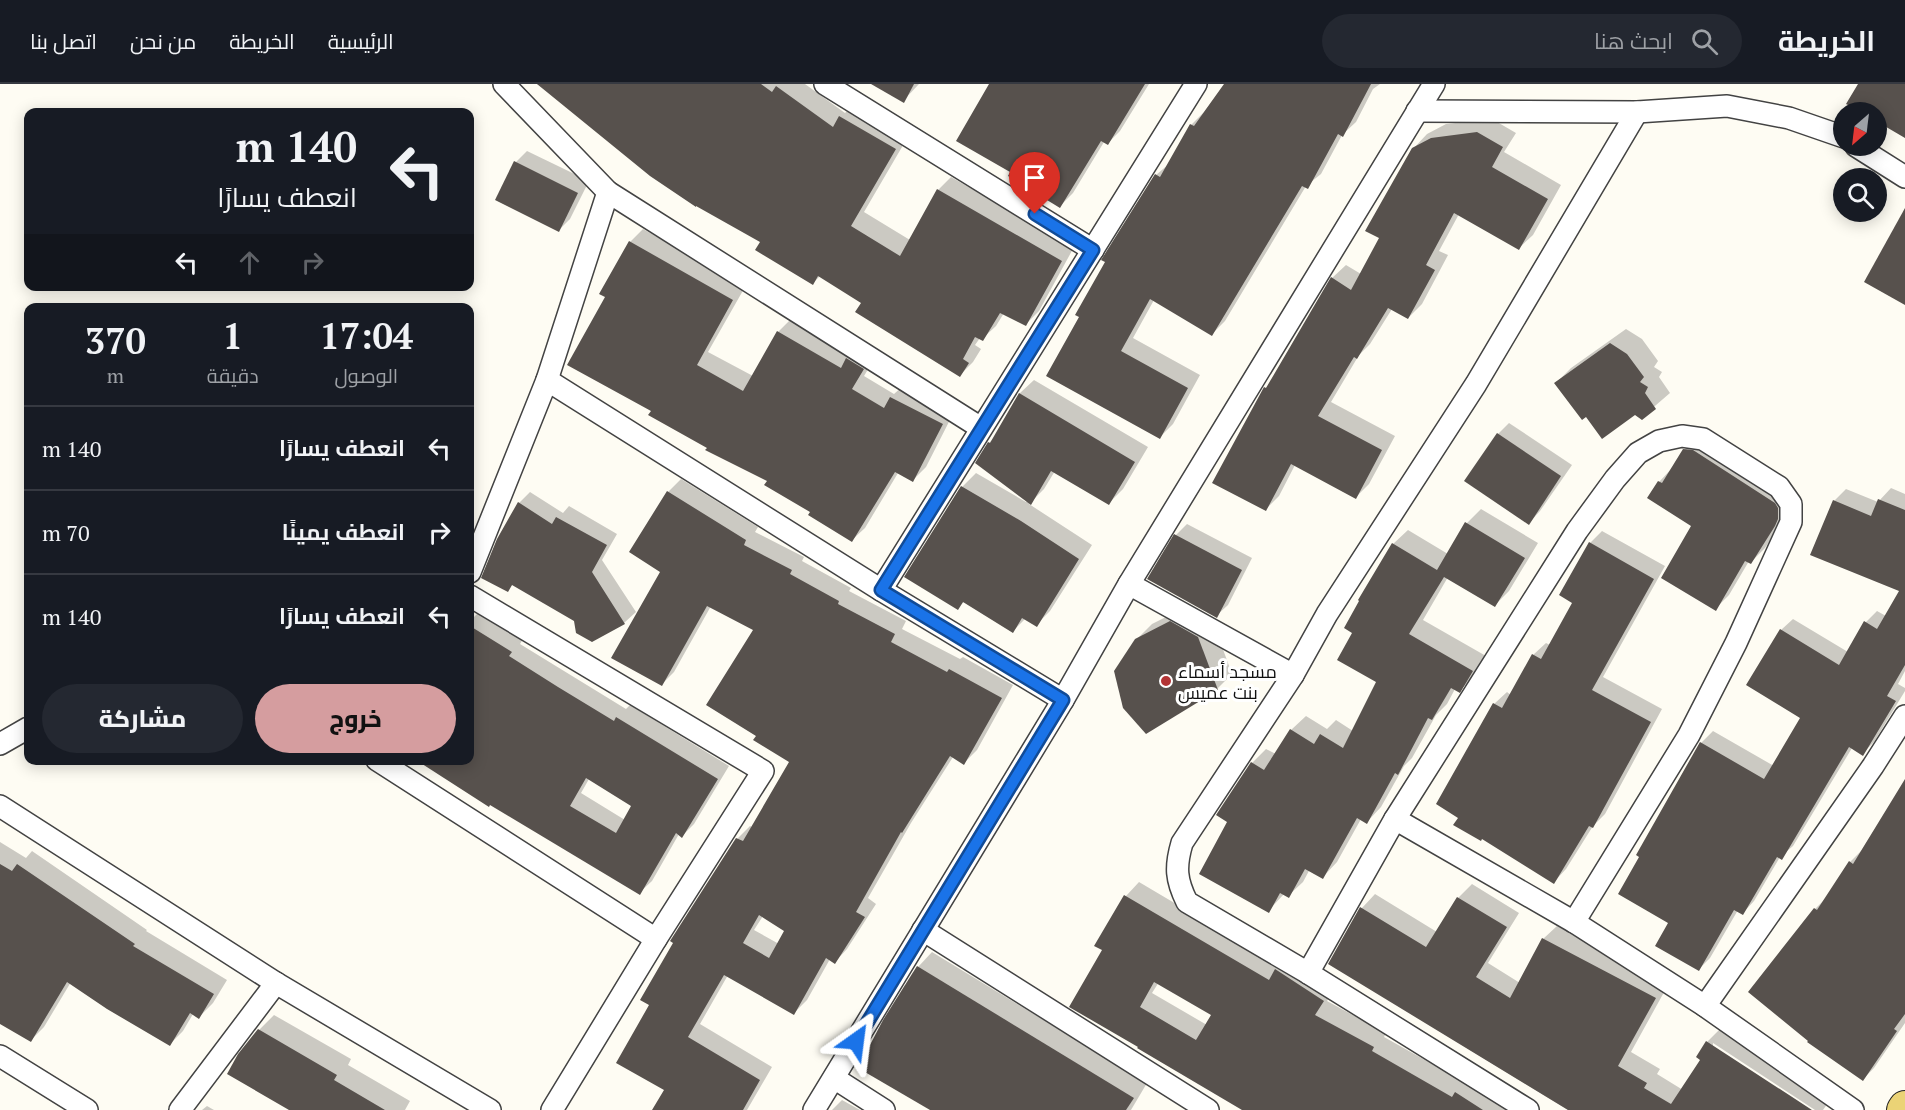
<!DOCTYPE html>
<html lang="ar">
<meta charset="utf-8">
<style>
body{margin:0;font-family:"PT Serif",Cairo,serif;background:#242831;color:#f1f3f6;direction:rtl;height:100vh;display:flex;flex-direction:column;font-size:22px;white-space:nowrap}
*{box-sizing:border-box;margin:0}
p{font-size:20px;color:#9ea1a6}
.icon{flex:none;width:33px;height:33px;fill:none;stroke:currentColor;stroke-width:2;stroke-linecap:round;stroke-linejoin:round}
.map{position:relative;flex:1;overflow:hidden;direction:ltr}
.drawer{position:absolute;left:24px;top:219px;width:450px;height:462px;display:flex;flex-direction:column;background:#171b24;border-radius:12px;box-shadow:0 3px 15px #0003;direction:rtl}
.drawer>*{flex:none}
.guide{position:absolute;left:24px;top:24px;width:450px;height:183px;border-radius:12px;box-shadow:0 3px 15px #0003;direction:rtl;background:#171b24;color:#f1f3f6;overflow:hidden}
.needle{width:39px;rotate:208deg}
.buttons{position:absolute;left:1833px;top:18px;display:grid;gap:12px}
.buttons a{display:grid;place-items:center;width:54px;height:54px;border-radius:50%;background:#171b24;box-shadow:0 3px 15px #0003;font-size:30px}
.pin{position:absolute;display:grid;place-items:center;width:51px;height:51px;color:#fff;margin:-62px -26px;border-radius:50% 50% 50% 0;rotate:-45deg;box-shadow:0 0 6px #0007}
.pin .icon{rotate:45deg}
.me{position:absolute;width:66px;margin:-33px;rotate:31deg;stroke-linejoin:round;filter:drop-shadow(0 0 4px #0008)}
.turn{display:flex;align-items:center;gap:21px;height:126px;padding:0 18px;font-size:27px}
.turn .icon{width:78px;height:78px;stroke-width:2.5}
.turn b{display:block;font-size:42px;line-height:51px}
.lanes{display:flex;align-items:center;height:57px;padding:0 18px;background:#0003;justify-content:center;gap:30px;direction:ltr}
.lanes .off{opacity:.35}
.eta{display:flex;justify-content:space-evenly;align-items:center;height:102px;text-align:center}
.eta b{font-size:36px;font-weight:800;line-height:42px}
.primary-button{display:flex;gap:12px;margin-top:auto;padding:12px 18px}
.primary-button a{flex:1;height:69px;border-radius:36px;background:#d59d9f;color:#111;font-size:24px;font-weight:800;line-height:69px;text-align:center}
.primary-button a+a{background:#242831;color:#f1f3f6}
ul{padding:0;list-style:none}
li{display:flex;align-items:center;gap:18px;height:84px;padding:0 18px;border-top:2px solid #363941}
li div{flex:1}
li b{display:block;font-size:22px}
li em{font-style:normal}
header{display:flex;align-items:center;gap:36px;box-sizing:border-box;height:84px;padding:0 30px;background:#171b24;border-bottom:2px solid #363941}
header strong{font-size:28px}
nav{display:flex;gap:33px;margin-inline-start:auto;font-size:21px}
.search{width:420px;height:54px;background:#242831;display:flex;align-items:center;gap:15px;box-sizing:border-box;padding:0 21px;border-radius:33px;color:#9ea1a6;font-size:22px}
.map>svg:first-child{display:block}
</style>
<header>
<strong>الخريطة</strong>
<div class="search"><svg class="icon" aria-label="search" viewBox="0 0 24 24"><circle cx="10" cy="10" r="6"/><path d="M15 15l6 6"/></svg>ابحث هنا</div>
<nav><a>الرئيسية</a><a>الخريطة</a><a>من نحن</a><a>اتصل بنا</a></nav>
</header>
<div class="map">
<svg width="1905" height="1026" viewBox="0 0 1905 1026">
<rect width="100%" height="100%" fill="#fefcf3"/>
<g fill="#0003" fill-rule="evenodd">
<path d="M537,0H805L845,29L854,20L909,51L864,128L910,156L938,106L951,93L1074,163L1039,227L1025,241L1004,229L996,242L982,255L980,254L975,261L981,265L973,278L960,291L863,219L820,192L813,199L762,158Z"/>
<path d="M875,0H919L903,17Z"/>
<path d="M991,0H1149L1120,47L1107,60L1104,58L1073,109L1060,122Z"/>
<path d="M1225,0H1380L1373,5L1356,38L1342,51L1321,90L1306,102L1225,237L1212,250L1154,216L1133,254L1200,291L1173,340L1160,353L1048,291L1156,91L1170,79L1191,41L1204,28Z"/>
<path d="M1492,35L1516,49L1504,68L1561,101L1533,151L1519,164L1459,130L1439,167L1448,171L1422,220L1408,234L1392,225L1370,260L1359,271L1331,318L1395,352L1369,400L1355,414L1295,381L1279,412L1265,426L1214,398L1266,304L1270,299L1332,194L1346,181L1361,190L1381,153L1413,65L1427,50L1446,40Z"/>
<path d="M527,67L589,97L570,135L559,146L516,78Z"/>
<path d="M643,145L745,203L708,268L753,292L778,248L791,235L876,272L864,292L894,310L904,301L955,326L926,383L913,396L898,389L865,444L852,456L769,396L709,363L653,327L607,213L630,158Z"/>
<path d="M1626,245L1642,255L1658,277L1654,283L1662,288L1659,293L1670,309L1641,334L1635,330L1586,331L1556,299L1571,284Z"/>
<path d="M1034,296L1148,363L1123,405L1109,419L1055,387L1044,405L1029,420L1092,461L1050,527L1036,541L1025,535L1013,547L965,517L957,524L962,403L976,389L1026,418L1028,417L989,359L994,354L1020,309Z"/>
<path d="M1509,339L1572,381L1540,427L1529,439L1498,350Z"/>
<path d="M1699,352L1788,405L1789,427L1765,464L1751,478L1749,477L1729,511L1715,525L1693,442L1659,398L1673,383L1684,366Z"/>
<path d="M681,395L758,443L755,448L804,473L802,477L851,504L849,507L906,537L902,545L960,575L963,573L1013,601L977,666L964,679L953,673L911,739L868,814L876,820L847,865L835,878L830,875L807,916L794,929L728,891L700,940L772,983L747,1026H654L666,1005L651,920L737,755L750,742L752,743L791,677L758,651L756,545L711,522L674,588L662,600V487L668,408ZM763,832L786,847L779,860L754,846Z"/>
<path d="M1891,404L1905,410V587L1898,600L1905,604V607L1874,658L1862,670L1852,664L1793,762L1780,773L1754,817L1743,829L1738,826L1710,874L1699,885L1670,838L1701,659L1713,647L1774,682L1802,633L1781,546L1793,535L1848,568L1866,538L1877,527L1886,532L1901,506L1834,417L1846,405L1878,418Z"/>
<path d="M530,408L563,429L569,422L617,450L602,476L636,528L624,539L576,536L513,500L507,506L519,419Z"/>
<path d="M1481,425L1538,459L1509,507L1495,521L1448,493L1423,536L1486,572L1474,593L1459,607L1455,605L1447,620L1436,631L1412,674L1404,682L1381,723L1367,738L1361,735L1337,778L1323,793L1310,785L1303,798L1288,812L1284,810L1268,827L1230,738L1252,679L1266,665L1276,670L1291,646L1306,632L1327,645L1336,636L1353,647L1378,597L1354,548L1393,460L1408,446L1448,470L1467,439Z"/>
<path d="M1187,440L1252,474L1228,521L1216,532L1149,495L1176,451Z"/>
<path d="M1602,447L1665,482L1603,593L1662,625L1605,730L1593,742L1566,785L1554,798L1483,754L1460,733L1494,620L1507,608L1511,611L1533,571L1546,559L1550,561L1574,518L1590,459Z"/>
<path d="M1186,523L1213,538L1232,590L1217,605L1136,556L1152,540Z"/>
<path d="M478,529L523,555L520,560L626,625L630,621L729,682L694,740L682,752L679,750L652,797L639,809L470,676V537ZM589,695L633,722L625,736L581,709Z"/>
<path d="M1905,698V939L1874,984L1863,995L1751,908L1815,825L1827,813L1850,778L1861,767Z"/>
<path d="M0,758L26,774L32,767L147,846L146,847L227,896L213,919L199,933L193,930L183,947L170,960L71,898L44,943L31,956L0,938Z"/>
<path d="M1139,798L1281,882L1336,903L1327,917L1386,949L1384,953L1466,999L1518,1026H1246L1071,922L1104,866L1096,861L1126,812ZM1159,898L1213,930L1207,941L1152,909Z"/>
<path d="M1472,800L1519,829L1488,879L1520,899L1543,855L1557,842L1668,901L1631,968L1660,985L1657,990L1683,1006L1702,976L1707,958L1721,944L1830,1016L1823,1026H1815L1713,959V963L1809,1026H1568L1330,880L1362,824L1375,810L1437,848L1458,814Z"/>
<path d="M932,868L1147,999L1131,1026H934L918,883Z"/>
<path d="M274,931L351,975L348,981L410,1017L405,1026H292L259,946Z"/>
<path d="M842,1016L860,1026H832Z"/>
<path d="M207,1022L214,1026H202Z"/>
</g>
<g fill="#57514d" fill-rule="evenodd">
<path d="M537,0H761L772,8L776,2L833,43L839,32L896,65L851,142L900,172L937,105L1062,177L1026,242L1000,229L983,257L975,253L963,275L969,279L960,293L855,228L861,219L818,192L813,201L755,166L760,158L696,122V123L650,92Z"/>
<path d="M871,0H914L904,19Z"/>
<path d="M989,0H1145L1108,61L1101,57L1060,124L1008,92L1010,88L956,57Z"/>
<path d="M1224,0H1371L1343,53L1338,50L1308,105L1302,102L1212,252L1150,215L1121,267L1188,304L1160,355L1046,292L1079,233L1075,231L1105,178L1101,176L1155,90L1160,93L1190,40L1194,42Z"/>
<path d="M1858,0H1905V54L1876,37V28H1862L1846,20Z"/>
<path d="M1477,48L1503,63L1492,83L1548,115L1519,166L1454,129L1426,181L1435,186L1408,235L1388,224L1357,275L1354,273L1318,332L1382,366L1356,415L1291,380L1266,427L1212,399L1264,303L1266,304L1331,193L1351,206L1379,154L1365,147L1412,64L1431,54Z"/>
<path d="M514,77L578,109L559,148L495,116Z"/>
<path d="M1905,124V221L1864,198Z"/>
<path d="M629,157L733,216L697,281L743,307L777,247L841,284L846,274L864,285L852,305L884,324L890,313L943,340L913,398L895,388L852,458L808,431L810,428L764,401L767,397L705,366L707,364L648,331L651,327L567,281L605,213L599,210Z"/>
<path d="M1610,259L1627,270L1644,293L1640,298L1648,303L1645,309L1656,325L1642,336L1635,331L1602,355L1586,333L1582,336L1554,299Z"/>
<path d="M1019,309L1135,378L1109,421L1051,387L1031,421L975,379L988,358L990,359Z"/>
<path d="M1497,349L1561,392L1529,441L1464,397Z"/>
<path d="M1683,365L1693,366L1775,419L1778,424V435L1775,442L1751,480L1745,477L1716,527L1661,494L1691,442L1647,414L1658,397L1662,399Z"/>
<path d="M961,402L1021,437L1079,475L1037,543L1022,534L1013,549L963,518L958,526L904,493Z"/>
<path d="M667,407L746,456L744,461L792,486L790,490L839,517L838,520L895,550L891,558L947,588L949,585L1002,614L964,681L950,672L902,749L901,748L856,828L865,833L835,880L826,874L794,931L724,891L688,953L760,996L743,1026H652L664,1006L616,979L649,921L640,916L673,859L670,857L736,754L743,757L789,678L753,656L756,652L706,621L753,546L707,522L662,602L611,574L660,488L629,468ZM759,831L784,847L769,874L743,859Z"/>
<path d="M1878,415L1905,426V581L1887,612L1896,617L1863,672L1849,663L1782,776L1777,773L1743,831L1734,826L1699,887L1655,862L1668,839L1618,810L1639,773L1636,771L1700,658L1764,695L1800,634L1746,601L1780,545L1839,581L1864,537L1877,545L1899,507L1810,471L1833,416L1871,432Z"/>
<path d="M518,418L552,440L556,433L607,461L592,488L625,540L592,558L576,549L574,537L512,501L508,508L481,494L497,455Z"/>
<path d="M1465,438L1525,474L1495,523L1444,493L1409,550L1473,587L1460,609L1451,604L1432,636L1428,634L1398,691L1395,689L1367,740L1357,734L1323,795L1305,785L1289,814L1280,809L1269,829L1199,790L1227,738L1216,731L1251,678L1264,686L1290,645L1314,660L1320,650L1343,664L1376,598L1337,576L1352,549L1344,544L1359,517L1358,516L1392,459L1437,486Z"/>
<path d="M1174,450L1242,486L1217,534L1147,495Z"/>
<path d="M1589,458L1654,495L1592,606L1651,638L1593,744L1589,742L1554,800L1482,755L1481,757L1453,741L1458,734L1436,720L1493,619L1502,624L1532,570L1541,575L1572,519L1559,511Z"/>
<path d="M1170,537L1198,553L1218,606L1146,650L1123,624L1114,587L1135,555Z"/>
<path d="M470,542L512,568L509,572L558,603L614,637L616,633L718,695L682,754L676,749L640,811L490,721L489,723L416,676H470ZM586,694L631,722L616,749L570,722Z"/>
<path d="M1905,695V930L1894,945L1897,947L1863,997L1807,958L1808,957L1748,908L1814,824L1817,826L1849,777L1853,780Z"/>
<path d="M0,780L12,787L17,780L135,860L133,862L214,910L199,935L190,929L170,962L107,925L67,898L31,958L0,940Z"/>
<path d="M1124,811L1269,896L1275,885L1324,917L1315,931L1374,963L1372,967L1452,1013L1455,1008L1483,1026H1242L1137,964L1138,963L1069,923L1102,866L1094,862ZM1154,898L1211,931L1196,956L1140,923Z"/>
<path d="M1457,813L1507,843L1476,893L1510,914L1542,854L1656,914L1618,982L1647,999L1644,1004L1671,1020L1700,976L1696,973L1706,957L1812,1026H1568L1328,880L1360,823L1426,863Z"/>
<path d="M917,882L1134,1014L1126,1026H930L858,984L883,936Z"/>
<path d="M258,945L337,991L334,996L385,1026H289L227,990L238,970Z"/>
</g>
<g fill="none" stroke-linecap="round" stroke-linejoin="round">
<defs>
<g id="street">
<path d="M504,0L608,108L981,344"/>
<path d="M825,0L1093,166"/>
<path d="M1417,27L1637,28L1727,22L1789,34L1844,53"/>
<path d="M1856,62L1905,93"/>
<path d="M547,296L881,506L1063,616"/>
<path d="M470,488L547,296L608,108"/>
<path d="M1129,500L1293,591"/>
<path d="M881,506L1196,0"/>
<path d="M470,512L763,687L656,855L552,1026"/>
<path d="M0,660L28,644"/>
<path d="M377,676L656,855"/>
<path d="M0,722L276,899L490,1026"/>
<path d="M1395,735L1574,838L1705,922L1853,1026"/>
<path d="M923,846L1208,1026"/>
<path d="M1308,889L1395,735L1577,447L1615,395L1638,369L1659,357L1682,352L1703,355L1779,403L1791,420V438L1736,559L1689,651L1574,838"/>
<path d="M1705,922L1873,682L1905,632"/>
<path d="M0,972L87,1026"/>
<path d="M834,994L884,1026"/>
<path d="M180,1026L276,899"/>
<path d="M814,1026L1063,616L1129,500L1434,0"/>
<path d="M1528,1026L1308,889L1187,818C1176,796 1175,783 1182,759L1293,591L1327,530L1476,300L1637,28"/>
</g>
<path id="primary" d="M1903,1026L1905,1023"/>
</defs>
<use href="#street" stroke="#434343" stroke-width="24"/>
<use href="#primary" stroke="#212121" stroke-width="34"/>
<use href="#street" stroke="#fff" stroke-width="21"/>
<use href="#primary" stroke="#ebd376" stroke-width="32"/>
</g>
<g fill="none" stroke-linecap="round" stroke-linejoin="round">
<defs>
<path id="route" d="M856,957L1063,616L881,506L1093,166L1035,130"/>
</defs>
<use href="#route" stroke="#114b97" stroke-width="15"/>
<use href="#route" stroke="#1a73e8" stroke-width="10"/>
</g>
<circle fill="#b33435" stroke="#fff" stroke-width="2" cx="1166" cy="597" r="6"/>
<g text-anchor="middle" dominant-baseline="central" stroke-width="6" stroke-linejoin="round" paint-order="stroke">
<g font-size="18" fill="#101010" stroke="#fff" text-anchor="start">
<text x="1178" y="587">مسجد أسماء<tspan x="1178" dy="21">بنت عميس</tspan></text>
</g>
</g>
</svg>
<div class="buttons">
<a><svg class="needle" viewBox="-14 -14 28 28"><path d="M0-13l5 13h-10z" fill="#e53935"/><path d="M0 13l5-13h-10z" fill="#9ea1a6"/></svg></a>
<a><svg class="icon" aria-label="search" viewBox="0 0 24 24"><circle cx="10" cy="10" r="6"/><path d="M15 15l6 6"/></svg></a>
</div>
<div class="pin" style="left:1035px;top:130px;background:#d93025"><svg class="icon" aria-label="arrive" viewBox="0 0 24 24"><path d="M6 21V4h12l-3 4 3 4H6"/></svg></div>
<svg class="me" style="left:856px;top:957px" viewBox="-20 -20 40 40"><path d="M0-17L14 15 0 8-14 15z" fill="#1a73e8" stroke="#fff" stroke-width="4"/></svg>
<div class="guide">
<div class="turn"><svg class="icon" aria-label="left" viewBox="0 0 24 24"><path d="M17 20v-9H6M10 6l-5 5 5 5"/></svg><div><b>140 m</b>انعطف يسارًا</div></div>
<div class="lanes"><svg class="icon" aria-label="left" viewBox="0 0 24 24"><path d="M17 20v-9H6M10 6l-5 5 5 5"/></svg><svg class="icon off" aria-label="ahead" viewBox="0 0 24 24"><path d="M12 20V5M6 11l6-6 6 6"/></svg><svg class="icon off" aria-label="right" viewBox="0 0 24 24"><path d="M7 20v-9h11M14 6l5 5-5 5"/></svg></div>
</div>
<section class="drawer">
<div class="eta">
<div><b>17:04</b><p>الوصول</p></div>
<div><b>1</b><p>دقيقة</p></div>
<div><b>370</b><p>m</p></div>
</div>
<ul>
<li><svg class="icon" aria-label="left" viewBox="0 0 24 24"><path d="M17 20v-9H6M10 6l-5 5 5 5"/></svg><div><b>انعطف يسارًا</b></div><em>140 m</em></li>
<li><svg class="icon" aria-label="right" viewBox="0 0 24 24"><path d="M7 20v-9h11M14 6l5 5-5 5"/></svg><div><b>انعطف يمينًا</b></div><em>70 m</em></li>
<li><svg class="icon" aria-label="left" viewBox="0 0 24 24"><path d="M17 20v-9H6M10 6l-5 5 5 5"/></svg><div><b>انعطف يسارًا</b></div><em>140 m</em></li>
</ul>
<div class="primary-button"><a>خروج</a><a>مشاركة</a></div>
</section>
</div>
